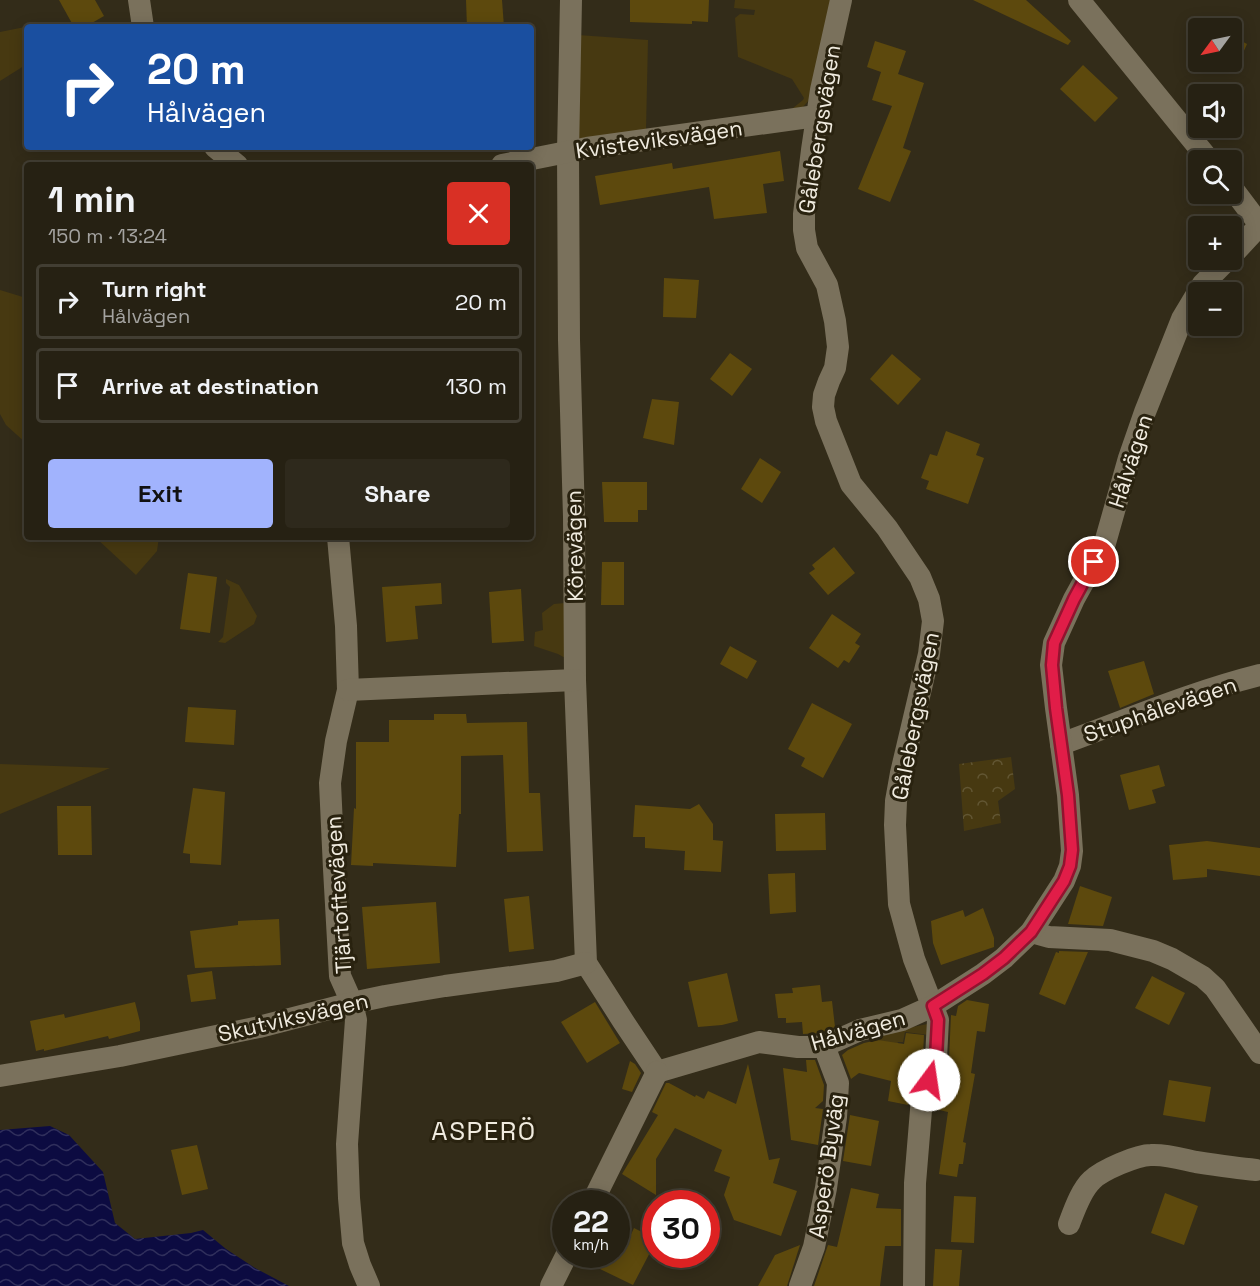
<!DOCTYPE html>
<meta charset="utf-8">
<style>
body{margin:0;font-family:"Space Grotesk",sans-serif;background:#2e291c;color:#f1f3f6;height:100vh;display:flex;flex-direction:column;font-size:22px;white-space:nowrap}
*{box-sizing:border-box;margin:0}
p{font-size:20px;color:#a4a3a0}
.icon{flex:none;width:33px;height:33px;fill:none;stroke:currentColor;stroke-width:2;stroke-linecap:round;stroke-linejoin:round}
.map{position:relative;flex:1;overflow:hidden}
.details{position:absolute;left:24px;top:162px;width:510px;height:378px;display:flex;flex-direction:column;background:#262113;border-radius:6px;box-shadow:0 3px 15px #0003,0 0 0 2px #423e33}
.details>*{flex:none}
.hud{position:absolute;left:24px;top:24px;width:510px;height:126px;border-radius:6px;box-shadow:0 3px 15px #0003,0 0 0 2px #423e33;background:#1a4fa0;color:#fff;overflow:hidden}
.needle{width:39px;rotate:237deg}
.buttons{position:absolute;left:1188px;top:18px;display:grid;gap:12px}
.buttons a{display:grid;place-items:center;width:54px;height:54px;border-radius:6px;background:#262113;box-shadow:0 3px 15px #0003,0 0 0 2px #423e33;font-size:30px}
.speed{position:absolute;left:552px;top:1190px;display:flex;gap:12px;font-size:30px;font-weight:700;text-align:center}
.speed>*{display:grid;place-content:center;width:78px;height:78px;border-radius:50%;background:#262113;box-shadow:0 3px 15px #0003,0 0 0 2px #423e33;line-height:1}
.speed small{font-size:15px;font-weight:400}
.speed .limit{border:9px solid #d22;background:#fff;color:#111}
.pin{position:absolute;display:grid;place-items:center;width:51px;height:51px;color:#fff;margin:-26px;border:3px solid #fff;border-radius:50%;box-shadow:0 2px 6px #0007}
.me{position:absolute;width:66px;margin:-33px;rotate:14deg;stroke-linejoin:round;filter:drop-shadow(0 0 4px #0008)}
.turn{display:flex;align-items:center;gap:21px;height:126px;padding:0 24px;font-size:27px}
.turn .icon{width:78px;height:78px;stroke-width:2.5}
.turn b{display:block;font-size:42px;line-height:51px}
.round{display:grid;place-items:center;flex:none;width:63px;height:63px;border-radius:6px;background:#2e291c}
.headline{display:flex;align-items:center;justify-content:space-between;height:102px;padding:0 24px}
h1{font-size:36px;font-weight:700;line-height:45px}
.action{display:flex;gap:12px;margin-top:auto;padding:12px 24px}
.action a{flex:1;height:69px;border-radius:6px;background:#a1b3fd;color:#111;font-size:24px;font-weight:700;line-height:69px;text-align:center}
.action a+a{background:#2e291c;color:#f1f3f6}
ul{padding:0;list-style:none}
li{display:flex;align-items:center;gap:18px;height:75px;margin:0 12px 9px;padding:0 12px;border:3px solid #423e33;border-radius:6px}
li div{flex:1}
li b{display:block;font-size:22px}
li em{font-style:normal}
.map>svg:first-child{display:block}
</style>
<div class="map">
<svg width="1260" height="1286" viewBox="0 0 1260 1286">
<defs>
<pattern id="park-crowns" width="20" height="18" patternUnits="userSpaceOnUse" patternTransform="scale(1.5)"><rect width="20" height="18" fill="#473911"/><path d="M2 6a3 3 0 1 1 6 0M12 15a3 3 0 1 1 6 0" fill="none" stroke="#625633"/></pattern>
<pattern id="water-waves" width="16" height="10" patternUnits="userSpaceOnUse" patternTransform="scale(1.5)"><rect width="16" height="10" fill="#0c0b41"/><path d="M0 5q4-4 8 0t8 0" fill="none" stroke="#302f5c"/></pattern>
</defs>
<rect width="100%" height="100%" fill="#332c19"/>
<g fill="#473911">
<path d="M735,0H834L810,99L802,108L788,112L803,100L804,98L792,79L738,57L735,18L740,14L754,15L755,10L734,8Z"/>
<path d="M25,27L27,32V64L0,81V32Z"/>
<path d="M578,35L648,40L646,129L599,142L577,138Z"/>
<path d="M0,290L23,297L27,378V444L6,425L0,414Z"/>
<path d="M95,537H159L157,551L136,575Z"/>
<path d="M226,579L239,585L257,616L254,624L225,643L218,642L223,637L230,587L226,583Z"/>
<path d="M565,603L567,659L558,654L534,646L535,632L543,630L542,613L554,604Z"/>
<path d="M0,764L110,768L0,814Z"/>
<path d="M932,1023L929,1035L905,1032L903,1042H898L897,1045L882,1043L875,1035Z"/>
</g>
<path fill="url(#park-crowns)" d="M1011,757L1015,789L998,801L1001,823L964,831L959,764Z"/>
<path fill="url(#water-waves)" d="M50,1126L69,1135L103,1172L115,1223L135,1239L191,1233L203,1230L226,1249L255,1268L289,1286H0V1130Z"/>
<g fill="#5d490d">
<path d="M59,0H95L104,16L85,27H74Z"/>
<path d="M466,0H502L504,27H467Z"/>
<path d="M630,0H709L708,22L692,21V24L630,22Z"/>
<path d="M973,0H1026L1071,41L1068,45Z"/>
<path d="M1232,36L1247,44L1235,71L1214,62H1232Z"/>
<path d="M875,41L906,51L898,74L924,83L903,148L911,151L890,202L858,189L892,106L872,100L881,72L867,67Z"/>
<path d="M1083,65L1118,98L1095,122L1060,89Z"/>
<path d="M780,151L784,181L763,184L767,213L714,219L709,187L600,205L595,176L672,163L673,169Z"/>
<path d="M664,278L699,280L696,318L663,317Z"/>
<path d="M730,353L752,369L732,396L710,379Z"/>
<path d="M892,354L921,379L898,405L870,379Z"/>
<path d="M652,399L679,402L674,445L643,438Z"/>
<path d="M946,431L980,444L976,455L984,458L968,504L926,489L929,481L921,478L930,454L937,456Z"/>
<path d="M760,458L781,472L762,503L741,489Z"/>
<path d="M602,482H647V510H638V522H604Z"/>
<path d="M834,547L855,573L828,595L809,573L815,569L812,565Z"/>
<path d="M602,562H624V605H601Z"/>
<path d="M188,573L217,577L210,633L180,629Z"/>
<path d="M441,583L442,604L415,606L418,639L386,642L382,587Z"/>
<path d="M521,589L524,641L492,643L489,592Z"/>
<path d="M832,614L861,634L855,643L860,646L849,663L844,660L838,668L809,648Z"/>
<path d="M730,646L757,661L747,679L720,664Z"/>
<path d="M1144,661L1154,694L1120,708L1108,671Z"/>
<path d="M812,703L852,724L823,778L801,766L805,758L788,749Z"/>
<path d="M188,707L236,710L234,745L185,742Z"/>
<path d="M434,714H466L467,723L527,722L529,793H540L543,851L507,852L503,755L461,756V814H459L456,867L373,863V866L351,865L354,808L356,809V742H389V720H434Z"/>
<path d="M1159,765L1165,786L1152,790L1156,803L1129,810L1120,775Z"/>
<path d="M193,788L225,792L221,865L190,863V854L183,853Z"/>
<path d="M699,804L713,824V840L723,841L721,872L684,870L685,851L645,848V837H633L635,805L690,809Z"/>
<path d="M57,806H91L92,855H58Z"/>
<path d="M825,813L826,850L776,851L775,814Z"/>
<path d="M1207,841L1260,848V876L1207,869V877L1173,880L1169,845Z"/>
<path d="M795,873L796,912L770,914L768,874Z"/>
<path d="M1080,886L1112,897L1103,926L1068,924Z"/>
<path d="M529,896L534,949L509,952L504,899Z"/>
<path d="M436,902L440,963L367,969L362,907Z"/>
<path d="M983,908L994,938V947L941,965L933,943L931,921L963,910L965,917Z"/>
<path d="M279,919L281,965L195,968L190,931L238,925V921Z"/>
<path d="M1059,951L1088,952L1065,1005L1039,994L1056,952L1059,953Z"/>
<path d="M212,971L216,999L191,1002L187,975Z"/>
<path d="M727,973L738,1021L722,1025L698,1027L688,982Z"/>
<path d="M1152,976L1185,993L1169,1025L1135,1008Z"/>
<path d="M820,985L822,1002L832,1001L835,1027L820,1033L803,1034L802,1022L786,1023V1018H778L775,994L793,993L792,988Z"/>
<path d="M967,1000L989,1004L985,1032L977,1031L971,1073L975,1074L963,1142L966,1143L963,1164H959L957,1177L939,1174L948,1112L935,1109V1101L949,1059L951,1015L956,1016L958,1006Z"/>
<path d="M135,1002L140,1022V1031L109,1039L108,1036L44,1051V1049L36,1051L30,1021L64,1014L65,1018Z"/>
<path d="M595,1002L620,1043L587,1063L561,1022Z"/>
<path d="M906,1033L924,1035L923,1055L909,1094L908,1105L888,1101L891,1081L859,1073L851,1079L842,1055L848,1050L864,1043L878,1040L904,1044Z"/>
<path d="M806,1060H815L824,1085L823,1101L815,1108L823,1109L818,1145L791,1140L783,1068L807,1072Z"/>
<path d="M630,1061L635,1064L641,1073L632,1092L622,1089Z"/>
<path d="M748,1064L769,1160L780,1158L773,1183L797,1191L781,1236L734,1220L724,1195L730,1177L714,1171L722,1150L675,1128L656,1159V1195L622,1174L658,1115L652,1112L666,1083H669L695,1097L696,1095L704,1099L708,1091L736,1104Z"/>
<path d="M1169,1080L1211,1087L1205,1122L1163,1115Z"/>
<path d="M850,1115L879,1121L871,1166L843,1161Z"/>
<path d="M197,1145L208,1189L182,1195L171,1150Z"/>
<path d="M851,1188L879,1194L876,1208L901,1209V1246H885L880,1286H814L828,1245L837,1247Z"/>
<path d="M1165,1193L1198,1206L1184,1245L1151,1233Z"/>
<path d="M954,1196L976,1197L974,1243L951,1242Z"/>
<path d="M634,1228L656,1239V1241L633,1285L600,1269L607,1254H616V1241L626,1245Z"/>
<path d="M800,1245L787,1286H758L775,1255Z"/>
<path d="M935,1249L962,1250L959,1286H933Z"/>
</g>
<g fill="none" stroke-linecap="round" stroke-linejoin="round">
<g stroke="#7a715c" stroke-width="22">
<path d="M139,0L143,27"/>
<path d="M571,0L568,152L569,340L574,517L575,680L586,963L623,1021L657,1072"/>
<path d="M841,0L821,90L812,150L804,214V230L807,248L827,285L835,321L838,347L835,368L829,381L824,395L823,407L826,421L851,484L887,528L920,577L929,599L933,621L929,654L901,773L896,801L895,825L899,904L914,959L938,1020L936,1058L922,1098L915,1183L914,1286"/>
<path d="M1079,0L1209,160"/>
<path d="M215,147L237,165"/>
<path d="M502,165L587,148L816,116"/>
<path d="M1232,188L1260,225L1232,255"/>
<path d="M338,537L346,626L348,690L336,741L330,783L334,869L340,976L352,1003L356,1020L347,1144L349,1198L353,1243L360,1265L369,1286"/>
<path d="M348,690L575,680"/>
<path d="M1061,744C1127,720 1192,692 1260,675"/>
<path d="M1031,932L1049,937L1110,940L1153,951L1172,959L1203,977L1215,988L1260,1053"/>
<path d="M657,1072L759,1042L798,1047H815L824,1046L860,1030L902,1020L933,1006L983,974L1004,958L1031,932L1064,881L1070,866L1072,851L1068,795L1056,708L1051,665L1054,643L1074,599L1105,543L1129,458L1145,412L1182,319L1203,284L1227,260"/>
<path d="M0,1076L120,1056L259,1027L352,1003L385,996L445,986L556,971L586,963"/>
<path d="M592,1203L657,1072"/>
<path d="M1069,1224C1074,1211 1081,1190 1092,1180C1102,1170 1137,1155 1151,1155C1166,1154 1182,1159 1196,1162C1216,1165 1236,1168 1256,1170"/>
<path d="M551,1286L567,1254"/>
<path d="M800,1286L814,1247L826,1188L836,1117L838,1083L824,1046"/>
</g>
</g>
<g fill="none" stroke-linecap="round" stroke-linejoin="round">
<defs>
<path id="route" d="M929,1080L936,1058L938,1020L933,1006L983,974L1004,958L1031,932L1064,881L1070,866L1072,850L1068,795L1056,708L1052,665L1054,643L1074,599L1094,562"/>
</defs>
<use href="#route" stroke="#92132f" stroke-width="15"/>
<use href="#route" stroke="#e11d48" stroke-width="10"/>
</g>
<g text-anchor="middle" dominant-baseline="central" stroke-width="6" stroke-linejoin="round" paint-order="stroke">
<g font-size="22" fill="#f0ebdf" stroke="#29220f">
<text transform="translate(819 129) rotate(-81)">Gålebergsvägen</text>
<text transform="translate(659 139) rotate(-8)">Kvisteviksvägen</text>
<text transform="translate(1130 461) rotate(-72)">Hålvägen</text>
<text transform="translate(574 546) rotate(-91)">Körevägen</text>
<text transform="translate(1160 709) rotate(-19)">Stuphålevägen</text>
<text transform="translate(915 716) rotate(-79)">Gålebergsvägen</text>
<text transform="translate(338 895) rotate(-94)">Tjärtoftevägen</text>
<text transform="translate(293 1017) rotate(-13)">Skutviksvägen</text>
<text transform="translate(858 1030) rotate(-16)">Hålvägen</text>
<text transform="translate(826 1166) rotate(-82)">Asperö Byväg</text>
</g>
<g font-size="26" letter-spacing="1.5" fill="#f0ebdf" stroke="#29220f">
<text x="484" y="1131">ASPERÖ</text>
</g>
</g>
</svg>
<div class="buttons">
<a><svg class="needle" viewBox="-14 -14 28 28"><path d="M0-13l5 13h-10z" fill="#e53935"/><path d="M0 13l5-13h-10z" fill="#a4a3a0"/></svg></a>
<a><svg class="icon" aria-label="sound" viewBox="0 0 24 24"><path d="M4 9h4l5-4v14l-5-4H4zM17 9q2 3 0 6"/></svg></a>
<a><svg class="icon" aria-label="search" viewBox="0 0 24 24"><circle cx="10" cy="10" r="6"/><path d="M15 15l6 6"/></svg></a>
<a>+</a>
<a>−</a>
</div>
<div class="speed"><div>22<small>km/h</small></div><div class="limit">30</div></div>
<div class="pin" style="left:1094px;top:562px;background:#d93025"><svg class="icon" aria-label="arrive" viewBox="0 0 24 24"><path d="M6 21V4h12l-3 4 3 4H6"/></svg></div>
<svg class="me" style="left:929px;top:1080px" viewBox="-20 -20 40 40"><circle r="19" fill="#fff"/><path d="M0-13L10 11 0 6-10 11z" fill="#e11d48"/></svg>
<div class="hud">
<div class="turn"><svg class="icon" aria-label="right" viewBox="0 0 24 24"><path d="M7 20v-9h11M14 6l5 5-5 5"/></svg><div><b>20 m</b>Hålvägen</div></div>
</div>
<section class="details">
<div class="headline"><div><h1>1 min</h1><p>150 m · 13:24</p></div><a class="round" style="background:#d93025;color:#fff"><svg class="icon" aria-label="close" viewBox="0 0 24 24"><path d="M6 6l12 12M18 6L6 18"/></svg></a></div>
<ul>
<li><svg class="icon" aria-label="right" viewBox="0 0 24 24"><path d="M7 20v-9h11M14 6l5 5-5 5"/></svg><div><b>Turn right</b><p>Hålvägen</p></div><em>20 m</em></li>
<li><svg class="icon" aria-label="arrive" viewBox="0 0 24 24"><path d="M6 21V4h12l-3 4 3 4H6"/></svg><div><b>Arrive at destination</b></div><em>130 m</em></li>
</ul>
<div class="action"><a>Exit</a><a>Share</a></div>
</section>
</div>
